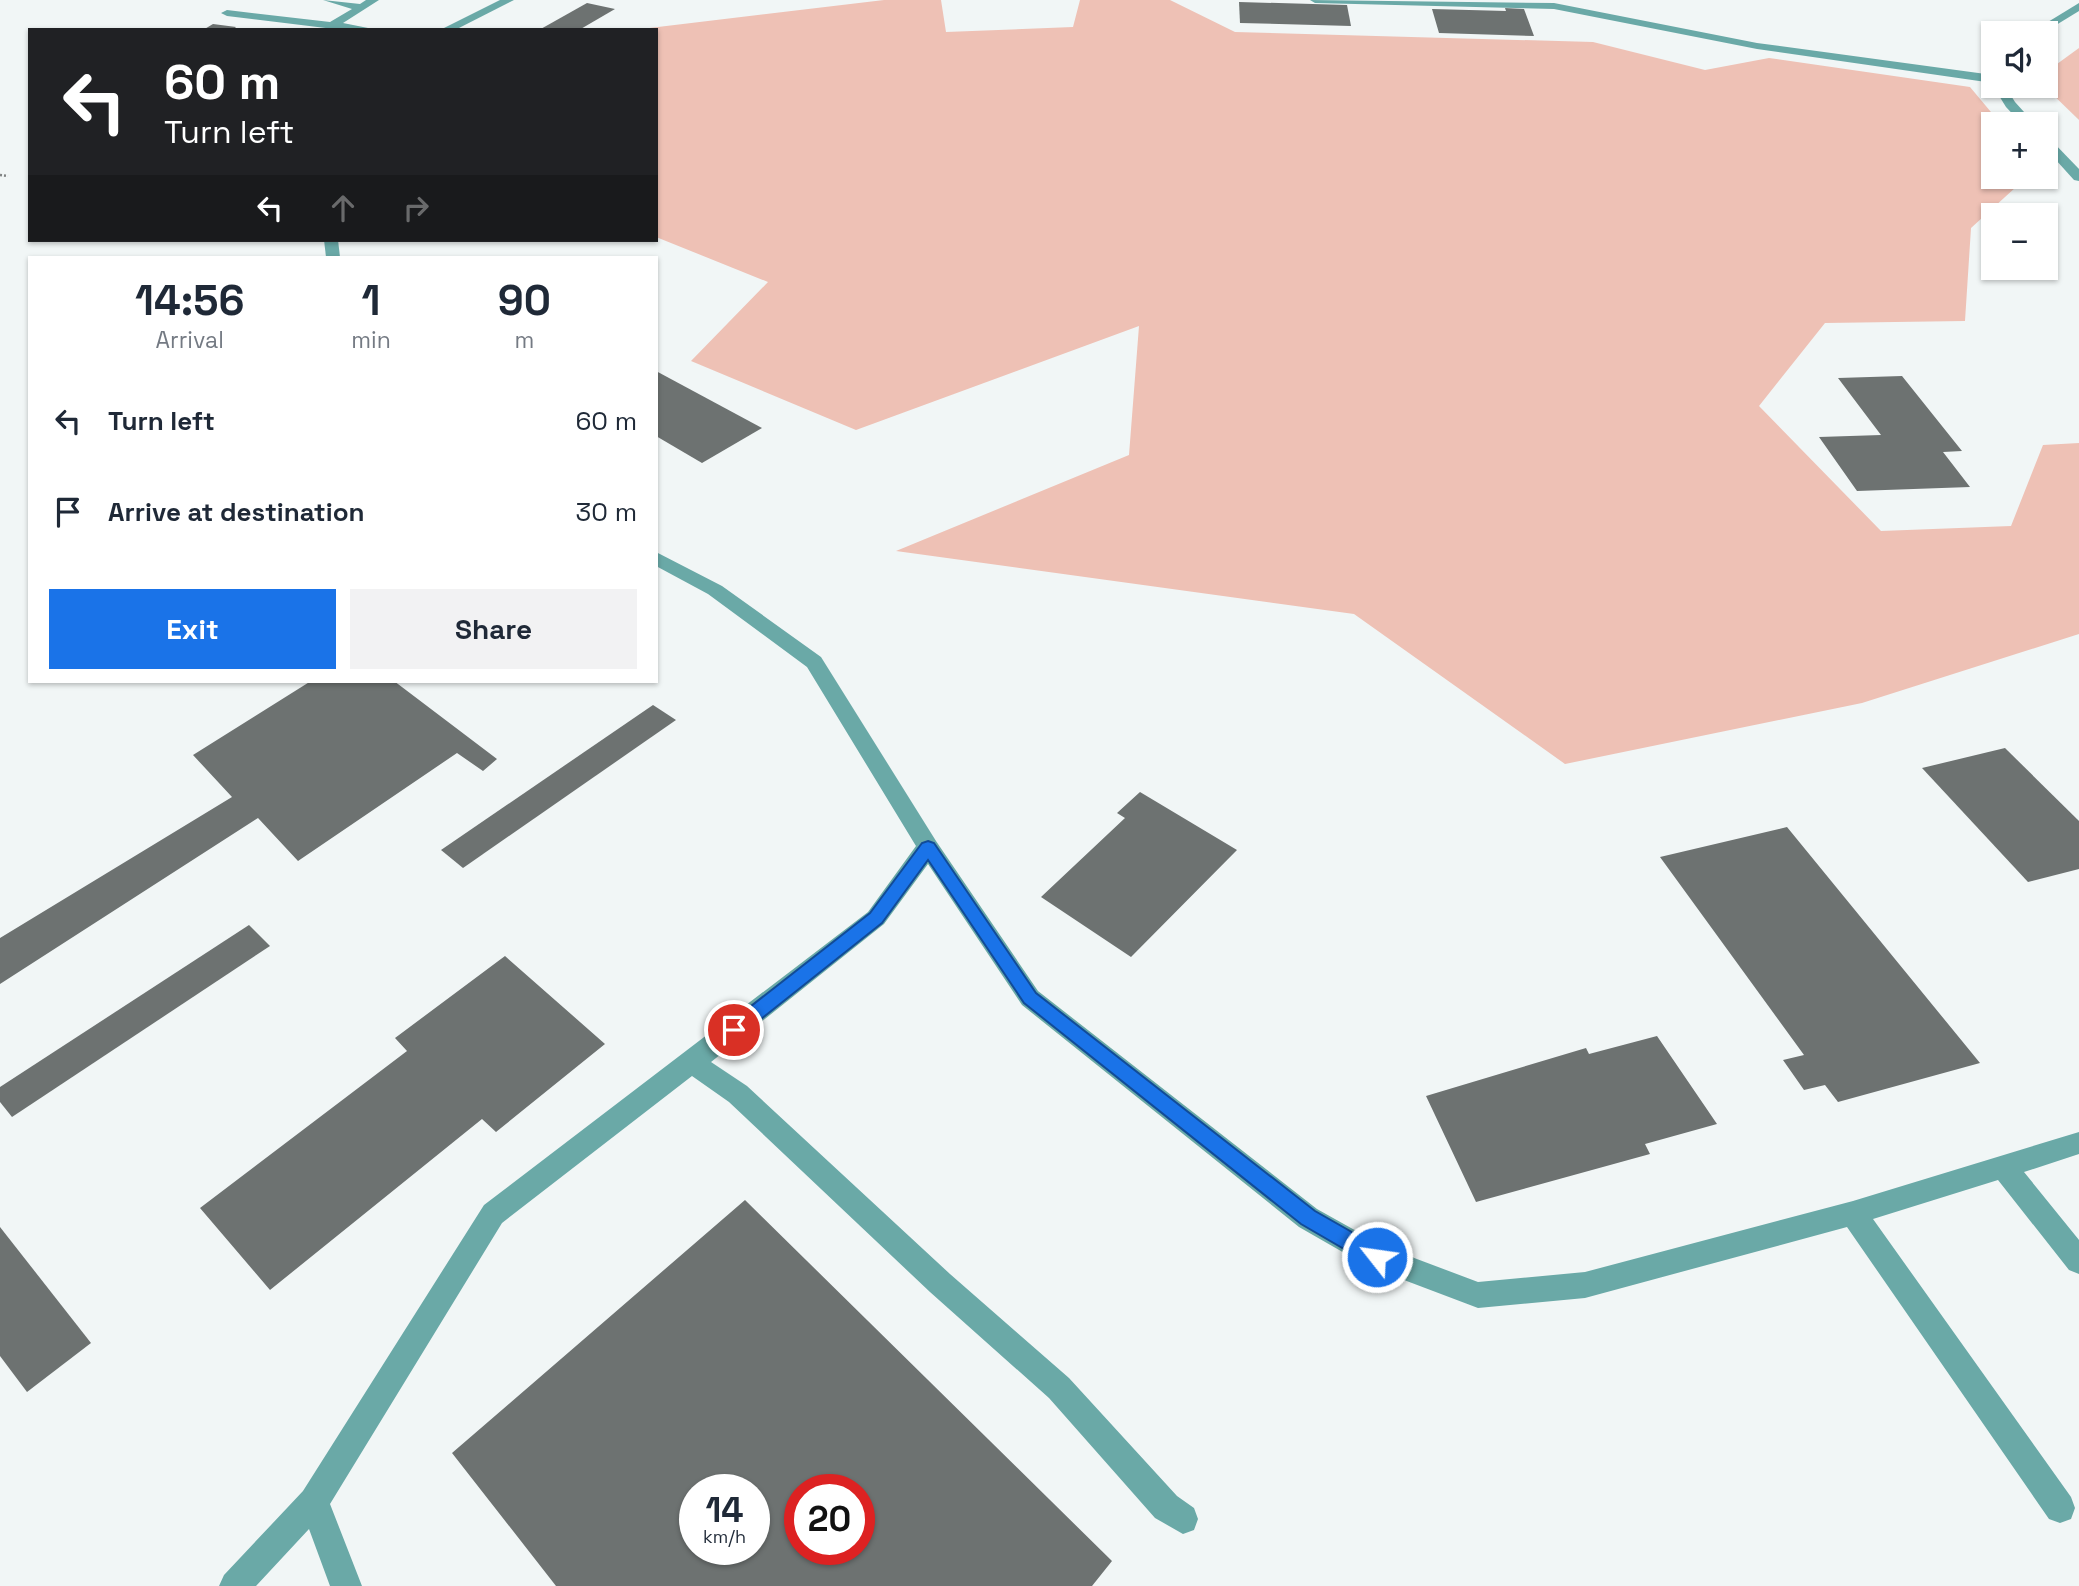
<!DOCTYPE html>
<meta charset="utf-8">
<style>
body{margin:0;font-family:"Space Grotesk",sans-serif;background:#f2f2f3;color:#1f2937;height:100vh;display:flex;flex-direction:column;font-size:26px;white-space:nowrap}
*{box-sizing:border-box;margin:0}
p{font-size:23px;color:#747a83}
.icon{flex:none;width:38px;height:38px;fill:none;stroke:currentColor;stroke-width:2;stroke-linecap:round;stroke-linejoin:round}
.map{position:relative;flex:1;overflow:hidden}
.panel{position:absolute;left:28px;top:256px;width:630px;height:427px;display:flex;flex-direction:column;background:#fff;border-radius:0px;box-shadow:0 2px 5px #0004}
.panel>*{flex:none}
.hud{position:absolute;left:28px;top:28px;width:630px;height:214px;border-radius:0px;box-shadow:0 2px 5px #0004;background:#202124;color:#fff;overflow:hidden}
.tools{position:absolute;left:1981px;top:21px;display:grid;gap:14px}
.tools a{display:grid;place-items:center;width:77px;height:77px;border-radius:0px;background:#fff;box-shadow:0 2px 5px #0004;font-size:35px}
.speed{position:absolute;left:679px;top:1474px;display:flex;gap:14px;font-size:35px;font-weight:700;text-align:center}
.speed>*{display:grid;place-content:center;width:91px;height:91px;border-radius:50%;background:#fff;box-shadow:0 2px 5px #0004;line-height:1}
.speed small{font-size:18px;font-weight:400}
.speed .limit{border:10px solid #d22;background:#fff;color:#111}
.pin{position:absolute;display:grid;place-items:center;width:60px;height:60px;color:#fff;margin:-30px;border:4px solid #fff;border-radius:50%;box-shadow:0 2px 7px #0007}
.me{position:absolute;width:77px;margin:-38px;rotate:300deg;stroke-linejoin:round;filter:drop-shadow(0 0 5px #0008)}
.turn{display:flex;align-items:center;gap:24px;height:147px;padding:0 21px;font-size:32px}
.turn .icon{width:91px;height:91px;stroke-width:2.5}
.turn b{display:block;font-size:49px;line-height:60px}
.lanes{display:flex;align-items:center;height:66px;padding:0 21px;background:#0003;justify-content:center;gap:35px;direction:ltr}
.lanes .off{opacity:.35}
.eta{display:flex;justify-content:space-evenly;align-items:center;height:119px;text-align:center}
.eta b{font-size:42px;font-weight:700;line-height:49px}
.action{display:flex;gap:14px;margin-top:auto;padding:14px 21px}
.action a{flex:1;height:80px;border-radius:0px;background:#1a73e8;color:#fff;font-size:28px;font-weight:700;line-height:80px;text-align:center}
.action a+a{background:#f2f2f3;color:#1f2937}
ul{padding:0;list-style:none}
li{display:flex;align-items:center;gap:21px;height:91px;padding:0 21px}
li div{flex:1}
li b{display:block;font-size:26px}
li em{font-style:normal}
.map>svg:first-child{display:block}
</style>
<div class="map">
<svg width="2079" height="1586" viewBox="0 0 2079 1586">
<rect width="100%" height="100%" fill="#f1f6f6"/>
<g fill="#eec1b5">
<path d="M884,0H941L946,32L1073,27L1080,0H1170L1235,32L1593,42L1705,70L1769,58L1970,87L2001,124H1993V177H2027L1971,228L1965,321L1825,323L1759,406L1881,531L2011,526L2043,445L2079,443V634L1862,703L1565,764L1354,614L896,551L1129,455L1139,326L856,430L691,361L768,282L656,237V30H633Z"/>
<path d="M2079,48V120L2044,86L2046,72Z"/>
</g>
<g fill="#6d7271" fill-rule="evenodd">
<path d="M1239,2L1347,5L1351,26L1240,23Z"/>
<path d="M587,3L615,9L579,30H539Z"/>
<path d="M1505,8L1524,9L1534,36L1439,33L1432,9L1506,11Z"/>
<path d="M213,24L236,27L233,30H203Z"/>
<path d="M656,371L762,428L702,463L656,436Z"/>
<path d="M1902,376L1962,451L1943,452L1970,487L1857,491L1819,437L1881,435L1838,378Z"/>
<path d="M311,681H394L497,759L483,771L457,753L298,861L258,818L0,984V938L232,797L193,755Z"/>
<path d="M653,705L676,720L463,868L441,850Z"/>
<path d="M2005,748L2079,821V869L2028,882L1922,768Z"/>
<path d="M1140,792L1237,850L1131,957L1041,897L1125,818L1117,813Z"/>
<path d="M1787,827L1980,1063L1838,1102L1825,1085L1804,1090L1783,1060L1804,1055L1660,857Z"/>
<path d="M249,925L270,946L12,1117L0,1102V1087Z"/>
<path d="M505,956L605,1044L496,1132L482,1119L270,1290L200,1208L407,1051L395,1038Z"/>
<path d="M1657,1036L1717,1124L1645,1144L1650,1154L1476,1202L1426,1096L1586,1048L1589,1054Z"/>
<path d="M745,1200L1112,1561L1092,1586H556L452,1453ZM695,1489H754V1549H695ZM800,1489H859V1549H800Z"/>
<path d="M0,1227L91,1343L27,1392L0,1356Z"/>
</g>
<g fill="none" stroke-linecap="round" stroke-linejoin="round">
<path stroke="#808383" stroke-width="2.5" stroke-dasharray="2 2" stroke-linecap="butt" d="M0,175L8,176"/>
<g fill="#6aa9a7" fill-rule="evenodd">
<path d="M323,0L360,4L366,0H379L343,23L378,30H342L227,16L221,13L227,10L330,22L352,9Z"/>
<path d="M500,0H514L455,30H440Z"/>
<path d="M1310,0L1554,3L1757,43L1993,75V83L1757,49L1554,9L1315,3Z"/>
<path d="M2079,3V11L2043,33H2030Z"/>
<path d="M1993,86H2005L2015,102L2035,124H2022L2006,107Z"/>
<path d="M2046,138L2050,139L2079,169V181L2074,180L2046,149Z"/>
<path d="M324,240H338L340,257H326Z"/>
<path d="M656,552L722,586L821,657L936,841L1038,991L1317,1209L1385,1247L1478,1282L1585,1272L1853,1201L2079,1132V1154L2024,1172L2079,1240V1274L2069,1270L1998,1180L1873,1219L2071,1497L2075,1508L2071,1519L2060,1523L2049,1519L1847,1227L1585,1298L1478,1308L1367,1266L1299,1227L1022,1005L928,864L884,924L711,1062L747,1086L950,1274L1069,1378L1177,1496L1194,1508L1198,1519L1194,1530L1183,1534L1155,1518L1049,1398L930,1292L729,1102L692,1076L502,1223L330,1504L362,1586H330L309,1529L256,1586H219L224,1575L303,1491L484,1205L868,912L916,846L807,667L708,594L656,566Z"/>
</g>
</g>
<path fill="#1a73e8" stroke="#114b97" stroke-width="2" d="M928,841L934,843L1036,993L1315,1211L1385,1251L1388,1257L1385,1264L1377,1267L1370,1264L1301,1224L1024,1003L928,860L882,923L741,1035L734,1038L728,1035L725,1030L728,1024L870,913L922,843Z"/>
</svg>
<div class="tools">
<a><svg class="icon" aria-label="sound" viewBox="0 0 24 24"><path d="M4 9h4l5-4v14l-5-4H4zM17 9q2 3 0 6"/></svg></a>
<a>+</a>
<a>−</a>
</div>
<div class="speed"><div>14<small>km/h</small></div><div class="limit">20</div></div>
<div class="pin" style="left:734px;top:1030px;background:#d93025"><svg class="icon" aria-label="arrive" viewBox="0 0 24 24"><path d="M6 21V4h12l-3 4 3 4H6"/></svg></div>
<svg class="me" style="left:1377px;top:1257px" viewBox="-20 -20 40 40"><circle r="17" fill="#1a73e8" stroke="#fff" stroke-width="3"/><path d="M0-11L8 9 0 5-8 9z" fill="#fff"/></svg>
<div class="hud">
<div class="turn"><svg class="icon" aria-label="left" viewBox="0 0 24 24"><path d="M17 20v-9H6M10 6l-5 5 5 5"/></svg><div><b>60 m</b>Turn left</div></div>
<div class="lanes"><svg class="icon" aria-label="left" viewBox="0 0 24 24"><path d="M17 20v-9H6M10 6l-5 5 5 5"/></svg><svg class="icon off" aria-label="ahead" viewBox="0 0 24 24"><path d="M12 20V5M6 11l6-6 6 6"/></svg><svg class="icon off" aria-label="right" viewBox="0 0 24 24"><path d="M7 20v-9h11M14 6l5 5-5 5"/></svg></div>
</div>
<section class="panel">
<div class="eta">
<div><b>14:56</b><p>Arrival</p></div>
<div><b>1</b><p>min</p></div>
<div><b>90</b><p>m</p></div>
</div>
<ul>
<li><svg class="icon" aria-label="left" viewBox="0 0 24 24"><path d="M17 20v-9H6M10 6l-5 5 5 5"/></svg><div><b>Turn left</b></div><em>60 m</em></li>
<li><svg class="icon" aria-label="arrive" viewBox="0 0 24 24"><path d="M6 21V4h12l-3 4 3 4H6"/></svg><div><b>Arrive at destination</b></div><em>30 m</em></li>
</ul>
<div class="action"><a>Exit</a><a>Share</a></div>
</section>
</div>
